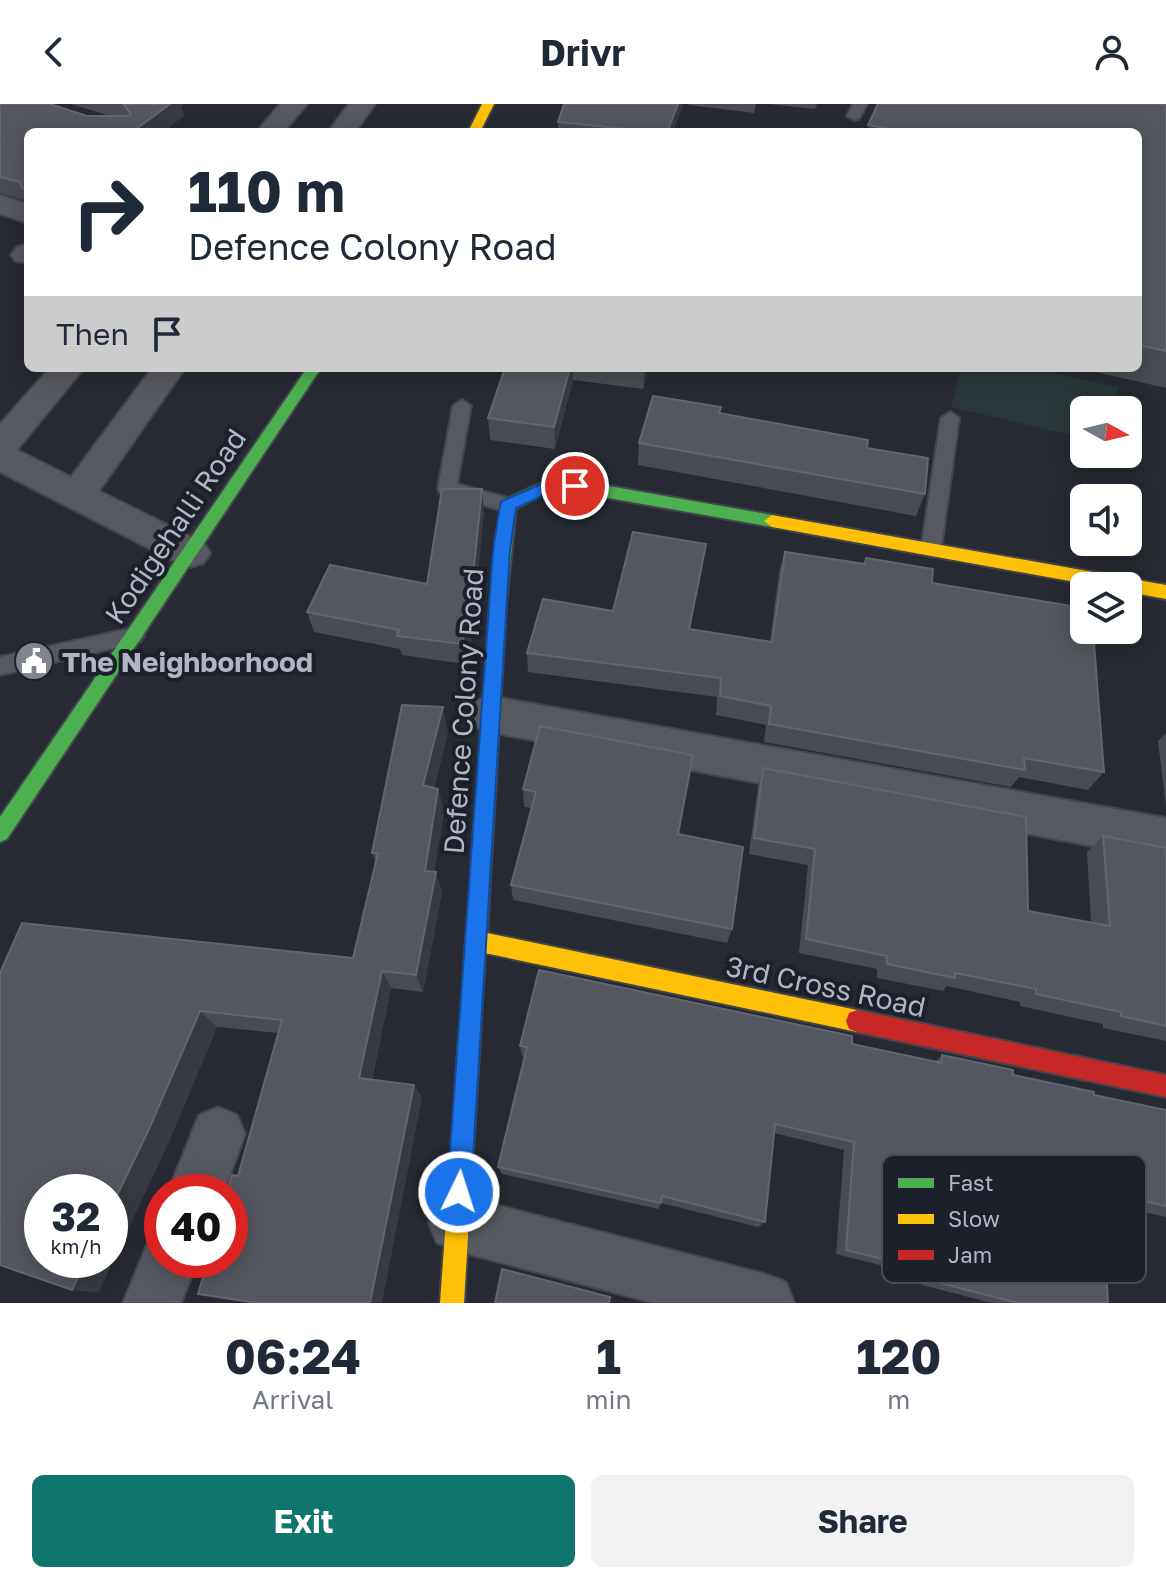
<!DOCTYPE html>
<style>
body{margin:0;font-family:"Golos Text",sans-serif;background:#f2f2f3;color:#1f2937;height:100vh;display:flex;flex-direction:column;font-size:30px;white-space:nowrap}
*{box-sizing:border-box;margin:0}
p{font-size:26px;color:#747a83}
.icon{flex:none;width:44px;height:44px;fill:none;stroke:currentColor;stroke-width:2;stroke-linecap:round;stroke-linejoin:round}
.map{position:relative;height:1199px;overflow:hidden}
.details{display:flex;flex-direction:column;background:#fff;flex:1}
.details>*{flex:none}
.top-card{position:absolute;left:24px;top:24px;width:1118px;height:244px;border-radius:12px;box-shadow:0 4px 20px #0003;background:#fff;color:#1f2937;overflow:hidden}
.needle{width:52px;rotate:98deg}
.tools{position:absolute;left:1070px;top:292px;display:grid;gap:16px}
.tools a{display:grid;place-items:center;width:72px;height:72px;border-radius:12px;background:#fff;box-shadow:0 4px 20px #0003;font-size:40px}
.speed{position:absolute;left:24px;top:1070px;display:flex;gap:16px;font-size:40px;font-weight:700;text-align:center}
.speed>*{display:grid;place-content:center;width:104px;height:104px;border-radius:50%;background:#fff;box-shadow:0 4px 20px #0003;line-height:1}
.speed small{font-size:20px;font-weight:400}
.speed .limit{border:12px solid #d22;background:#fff;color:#111}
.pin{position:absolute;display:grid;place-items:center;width:68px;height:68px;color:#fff;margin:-34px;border:4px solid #fff;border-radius:50%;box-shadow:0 2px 8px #0007}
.me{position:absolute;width:88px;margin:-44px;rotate:4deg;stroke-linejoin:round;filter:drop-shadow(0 0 6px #0008)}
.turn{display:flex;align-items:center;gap:28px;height:168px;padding:0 32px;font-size:36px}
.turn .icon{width:104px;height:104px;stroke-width:2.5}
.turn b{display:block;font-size:56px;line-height:68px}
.then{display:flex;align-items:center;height:76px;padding:0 32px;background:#0003;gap:16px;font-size:30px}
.eta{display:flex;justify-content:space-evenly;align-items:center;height:136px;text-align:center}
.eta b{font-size:48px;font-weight:700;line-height:56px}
.action{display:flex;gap:16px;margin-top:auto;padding:16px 32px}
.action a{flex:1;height:92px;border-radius:12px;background:#0f766e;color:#fff;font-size:32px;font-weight:700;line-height:92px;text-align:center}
.action a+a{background:#f2f2f3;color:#1f2937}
header{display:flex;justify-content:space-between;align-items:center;height:104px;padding:0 32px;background:#fff;font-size:36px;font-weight:700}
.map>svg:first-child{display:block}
</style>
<header><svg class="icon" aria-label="back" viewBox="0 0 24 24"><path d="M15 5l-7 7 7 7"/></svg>Drivr<svg class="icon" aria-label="person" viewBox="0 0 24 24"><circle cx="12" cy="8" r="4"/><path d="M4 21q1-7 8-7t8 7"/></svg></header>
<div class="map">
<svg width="1166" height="1199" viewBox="0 0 1166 1199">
<rect width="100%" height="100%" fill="#272a32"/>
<path fill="#29373a" d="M961,264H1031L1118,283L1115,306H1084V334L951,303Z"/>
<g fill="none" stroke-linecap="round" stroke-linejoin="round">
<defs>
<g id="lane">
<path d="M853,0H867L859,15L854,16L847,12Z"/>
<path d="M462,296L471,302L457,380L515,396L518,401L515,406L508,408L440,389L438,384L453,302Z"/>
<path d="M950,308L959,314L941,445L938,450H924L921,445L941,314Z"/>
<path d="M133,524L140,526L144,532L140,538L0,571V553Z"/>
</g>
<g id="street">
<path d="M280,0H307L284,28H257Z"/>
<path d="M349,0H375L355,28H328Z"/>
<path d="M0,91L28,100V119L0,110Z"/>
<path d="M28,140V159L15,157L11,151L17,143Z"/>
<path d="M50,264H84L17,346L71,373L152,264H185L99,387L204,439L210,449L204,459L191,463L178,459L0,368V320Z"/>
<path d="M490,592L1166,714V756L490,628L475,623L469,610L475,597Z"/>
<path d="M218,1003L237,1011L245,1030L224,1088H168L199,1011Z"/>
<path d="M457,1091L765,1170L786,1178L794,1199H654L457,1147L437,1139L429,1119L437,1099Z"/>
<path d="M162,1130V1156H198L181,1199H123L149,1136Z"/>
</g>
<g id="fast">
<path d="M307,264H321L7,735L0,738V713Z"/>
<path d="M575,376L772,411L780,417L772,423L575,388L542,391L516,404L506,501L504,506H492L490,501L502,397L539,380Z"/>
</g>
<g id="slow">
<path d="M482,0H494L480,28H468Z"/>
<path d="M772,411L1166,481V495L1128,488V482H1097L772,423L764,417Z"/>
<path d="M498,494L506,501L487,829L857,906L865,909L868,917L865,925L857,928L485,849L464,1199H440L490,501Z"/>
</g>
<path id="jam" d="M857,906L1166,971V993L857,928L849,925L846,917L849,909Z"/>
</defs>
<use href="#lane" stroke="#42454b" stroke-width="4"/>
<use href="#street" stroke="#42454b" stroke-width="4"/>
<use href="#fast" stroke="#42454b" stroke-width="4"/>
<use href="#slow" stroke="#42454b" stroke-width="4"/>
<use href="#jam" stroke="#42454b" stroke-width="4"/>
<use href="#lane" fill="#575960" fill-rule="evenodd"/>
<use href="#street" fill="#575960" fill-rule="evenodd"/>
<use href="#fast" fill="#4caf50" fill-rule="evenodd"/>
<use href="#slow" fill="#ffc107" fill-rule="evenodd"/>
<use href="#jam" fill="#c62828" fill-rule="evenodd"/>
</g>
<g fill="#494c53">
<path d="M0,0L87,12H110L71,0H184L181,2L184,12L28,28V97L0,89Z"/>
<path d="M564,0H683L673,28H558V18Z"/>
<path d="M689,0H756L754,9L689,1Z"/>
<path d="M769,0H817L815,5Z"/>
<path d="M876,0H1166V284L1078,264H1138V28H867Z"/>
<path d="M505,264H648L643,285L573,276L555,345L490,336L488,314Z"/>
<path d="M720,309L867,344L925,390L916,412L638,361L639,339Z"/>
<path d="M484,407L472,531L465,560L402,551L400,545L314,528L307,508L427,480Z"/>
<path d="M785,448L864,460L866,454L932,479L1104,668L1088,686L1019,673L1011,683L764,638L766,621L716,611L717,593L528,568L527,549L703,461L690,525L770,538L779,468Z"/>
<path d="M540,622L678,730L732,825L727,839L513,796L511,781L532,704L524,703L523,685Z"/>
<path d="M448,628L434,684L438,685L444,708L434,768L442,788L423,888L391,884L372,976L414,981L422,994L238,1072L278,929L217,923L170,1035L98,1189L0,869L353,854L376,757L372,749Z"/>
<path d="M1166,629V703L1158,637Z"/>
<path d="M763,664L1028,807L1091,819L1087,748L1103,732L1166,744V937L1103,924V920L1020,902V898L947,882L943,887L877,874V865L799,849L808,761L749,750L758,682Z"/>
<path d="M852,940L935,958L942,951L1013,971L1094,991L1166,1006V1113L1102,1099L1108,1199H992L922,1181L923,1172L836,1150L844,1046L774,1029L765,1118L758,1123L661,1099L658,1105L502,1070L498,1063L524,953L522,952L520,942Z"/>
</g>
<g fill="#373a41">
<path d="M170,0H184L181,2L184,12L163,28H132Z"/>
<path d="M678,0H683L673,28H667Z"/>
<path d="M570,264H573V276L555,345L554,323Z"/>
<path d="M644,264H648L643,285Z"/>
<path d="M482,385L484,407L472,531L465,560L462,540Z"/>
<path d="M706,440L703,461L686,544L689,525Z"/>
<path d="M443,603L448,628L429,703L423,681Z"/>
<path d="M438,685L444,708L431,787L425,767Z"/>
<path d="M436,768L442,788L423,888L416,871Z"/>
<path d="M382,867L391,884L369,987L359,974Z"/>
<path d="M200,907L217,923L170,1035L98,1189L72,1186L86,1156H110V1106Z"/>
<path d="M414,981L422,994L382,1199H370Z"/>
</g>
<g fill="#54575f" stroke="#63666f" stroke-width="2">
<path d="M0,0H50L87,12H128L131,10L123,0H170L132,28H28V86L22,84L20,78L0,73Z"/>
<path d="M564,0H678L667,28H655L558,18Z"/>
<path d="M878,0H1166V247L1138,241V28H905L868,21Z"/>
<path d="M505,264H570L554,323L488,314Z"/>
<path d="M653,292L721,303L719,309L868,336L867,344L928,354L925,390L639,339Z"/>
<path d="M442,385H482L469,511L462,540L397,532L399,526L307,508L330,461L427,480Z"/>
<path d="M633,428L706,440L689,525L772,538L785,448L865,460L866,454L933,465L932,479L1084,504V526H1093L1104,668L1024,654L1025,666L769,620L771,602L720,592L721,574L527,549L543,495L613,507Z"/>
<path d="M402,601L443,603L423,681L438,685L425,767L436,768L416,871L382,867L359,974L414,981L370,1199H257L198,1190L208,1156H230V1088H227L232,1071L238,1072L282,916L200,907L149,1025L110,1106V1088H42V1156H86L72,1186L0,1161V869L22,819L353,854L378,749H372Z"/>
<path d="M540,622L693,651L678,730L743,743L732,825L511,781L536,688L523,685Z"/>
<path d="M763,664L1026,713L1028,807L1110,822L1103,732L1166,744V922L1121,912V908L1036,890V885L955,869V874L887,860V852L806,835L815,745L754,734Z"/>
<path d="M539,866L852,932V940L942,959V951L1013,966V971L1094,988V991L1166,1006V1102L1102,1088L1108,1199H1018L936,1178V1168L846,1146L854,1038L775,1020L765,1118L662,1092L661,1099L498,1063L527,943L520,942Z"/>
<path d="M502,1165L610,1193L609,1199H495Z"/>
</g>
<path fill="#1a73e8" stroke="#114b97" stroke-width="2" d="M575,376L580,378V386L542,392L516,404L510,446L471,1088L468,1096L459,1100L451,1096L447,1088L493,446L500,401L502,397L539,381Z"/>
<defs>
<symbol id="civic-disc" viewBox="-11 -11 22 22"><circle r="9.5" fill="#818590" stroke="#1c202b"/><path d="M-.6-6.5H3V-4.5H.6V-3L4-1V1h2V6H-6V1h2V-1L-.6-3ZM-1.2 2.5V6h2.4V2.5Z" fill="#fff"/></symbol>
</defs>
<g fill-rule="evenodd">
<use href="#civic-disc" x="12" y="535" width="44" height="44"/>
</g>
<g text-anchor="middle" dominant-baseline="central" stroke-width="8" stroke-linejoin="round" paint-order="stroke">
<g font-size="28" fill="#b1b6c3" stroke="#1c202b">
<text transform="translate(175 422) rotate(-56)">Kodigehalli Road</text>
<text transform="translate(463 607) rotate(-86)">Defence Colony Road</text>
<text transform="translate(826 882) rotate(12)">3rd Cross Road</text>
</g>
<g font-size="28" font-weight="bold" fill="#b1b6c3" stroke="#1c202b" text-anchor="start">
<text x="62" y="557">The Neighborhood</text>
</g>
</g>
<rect x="882" y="1051" width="264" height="128" rx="12" fill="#1c202b" stroke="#494d59" stroke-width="2"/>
<rect x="898" y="1074" width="36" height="10" fill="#4caf50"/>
<rect x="898" y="1110" width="36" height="10" fill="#ffc107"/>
<rect x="898" y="1146" width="36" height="10" fill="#c62828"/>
<g font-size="22" fill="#b1b6c3">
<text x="948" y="1087">Fast</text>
<text x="948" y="1123">Slow</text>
<text x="948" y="1159">Jam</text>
</g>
</svg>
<div class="tools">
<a><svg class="needle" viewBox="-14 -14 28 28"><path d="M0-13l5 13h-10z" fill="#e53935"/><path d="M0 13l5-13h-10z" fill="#747a83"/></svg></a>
<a><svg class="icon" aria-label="sound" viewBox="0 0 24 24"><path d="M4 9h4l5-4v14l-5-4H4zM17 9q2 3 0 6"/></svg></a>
<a><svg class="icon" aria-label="layers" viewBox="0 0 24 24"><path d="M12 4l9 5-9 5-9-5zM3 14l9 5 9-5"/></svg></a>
</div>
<div class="speed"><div>32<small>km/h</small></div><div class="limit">40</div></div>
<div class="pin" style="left:575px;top:382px;background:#d93025"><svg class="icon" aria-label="arrive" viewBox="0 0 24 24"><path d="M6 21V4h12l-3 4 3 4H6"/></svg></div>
<svg class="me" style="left:459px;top:1088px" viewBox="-20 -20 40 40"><circle r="17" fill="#1a73e8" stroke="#fff" stroke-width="3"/><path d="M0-11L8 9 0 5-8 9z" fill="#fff"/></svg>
<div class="top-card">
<div class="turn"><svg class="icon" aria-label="right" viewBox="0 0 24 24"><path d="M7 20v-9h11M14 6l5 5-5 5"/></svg><div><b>110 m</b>Defence Colony Road</div></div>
<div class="then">Then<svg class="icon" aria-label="arrive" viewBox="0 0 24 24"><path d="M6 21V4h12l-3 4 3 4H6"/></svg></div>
</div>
</div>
<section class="details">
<div class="eta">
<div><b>06:24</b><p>Arrival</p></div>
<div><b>1</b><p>min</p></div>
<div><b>120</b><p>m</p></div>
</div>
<div class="action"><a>Exit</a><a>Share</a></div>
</section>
